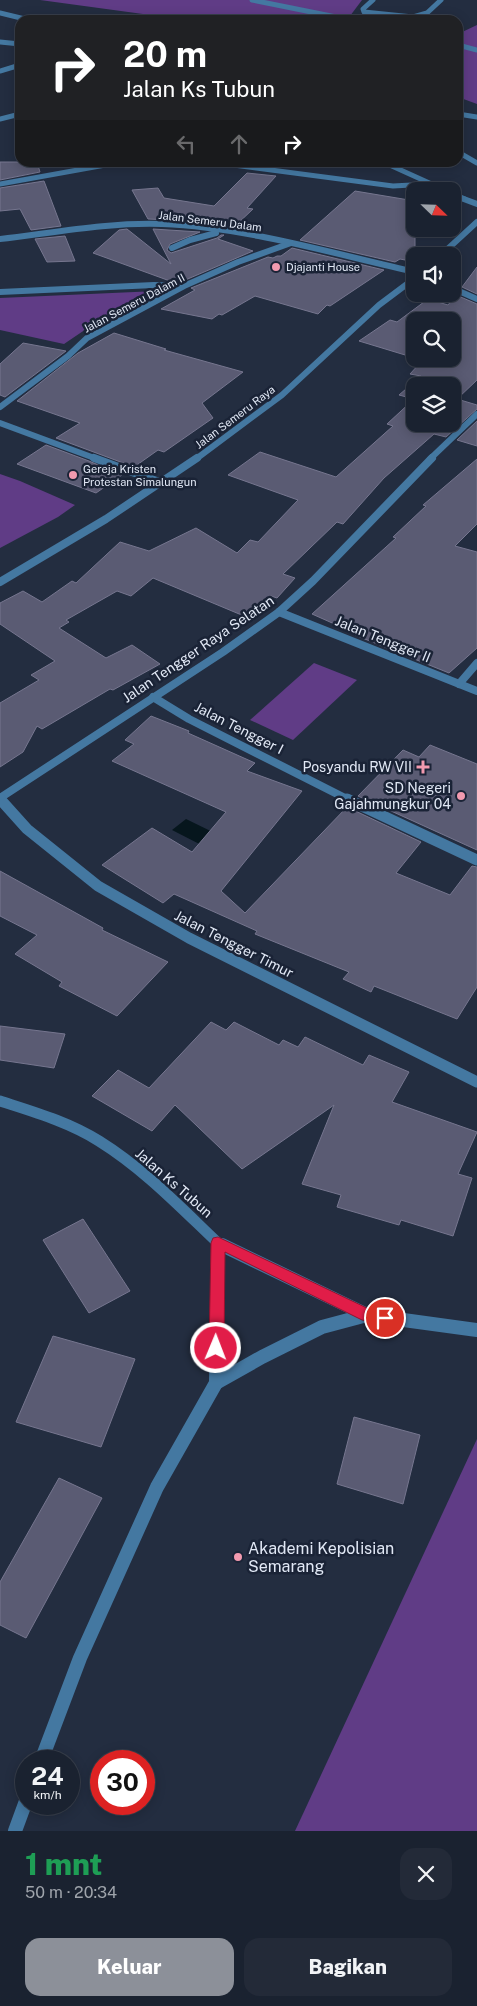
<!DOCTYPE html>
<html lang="id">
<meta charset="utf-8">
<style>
body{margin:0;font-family:"Public Sans",sans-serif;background:#232a38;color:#f1f3f6;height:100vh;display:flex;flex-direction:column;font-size:19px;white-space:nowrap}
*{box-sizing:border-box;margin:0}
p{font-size:16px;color:#9fa4ab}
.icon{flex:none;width:28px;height:28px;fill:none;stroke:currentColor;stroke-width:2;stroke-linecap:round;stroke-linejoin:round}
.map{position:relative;height:1831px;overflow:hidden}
.drawer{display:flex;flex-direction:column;background:#1a2230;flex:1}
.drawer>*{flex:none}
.top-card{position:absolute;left:15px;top:15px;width:448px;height:152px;border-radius:15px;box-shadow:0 2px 12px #0003,0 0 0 1px #383f4c;background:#202124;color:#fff;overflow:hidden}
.needle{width:32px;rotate:113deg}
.fabs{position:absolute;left:406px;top:182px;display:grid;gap:10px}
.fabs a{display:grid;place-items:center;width:55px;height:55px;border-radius:10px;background:#1a2230;box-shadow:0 2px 12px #0003,0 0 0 1px #383f4c;font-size:25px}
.speed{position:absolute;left:15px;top:1750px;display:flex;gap:10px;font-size:25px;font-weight:700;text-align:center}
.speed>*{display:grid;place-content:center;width:65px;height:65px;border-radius:50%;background:#1a2230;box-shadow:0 2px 12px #0003,0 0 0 1px #383f4c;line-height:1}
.speed small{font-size:12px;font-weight:400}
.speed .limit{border:8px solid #d22;background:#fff;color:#111}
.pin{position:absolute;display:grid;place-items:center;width:42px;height:42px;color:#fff;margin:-21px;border:2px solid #fff;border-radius:50%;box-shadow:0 1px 5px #0007}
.me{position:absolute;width:55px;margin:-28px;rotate:1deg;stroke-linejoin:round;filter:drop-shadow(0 0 4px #0008)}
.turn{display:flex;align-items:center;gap:18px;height:105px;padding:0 25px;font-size:22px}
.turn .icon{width:65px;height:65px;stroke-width:2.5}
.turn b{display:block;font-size:35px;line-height:42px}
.lanes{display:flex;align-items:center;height:48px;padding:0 25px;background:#0003;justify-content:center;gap:25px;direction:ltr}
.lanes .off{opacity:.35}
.round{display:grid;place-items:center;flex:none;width:52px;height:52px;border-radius:15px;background:#232a38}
.summary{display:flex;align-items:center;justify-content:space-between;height:85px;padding:0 25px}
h1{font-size:30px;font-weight:800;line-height:38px;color:#1e9e55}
.action{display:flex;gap:10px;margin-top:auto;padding:10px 25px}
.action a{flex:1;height:58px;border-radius:15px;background:#8c9099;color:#fff;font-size:20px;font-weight:800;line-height:58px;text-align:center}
.action a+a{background:#232a38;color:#f1f3f6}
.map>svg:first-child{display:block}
</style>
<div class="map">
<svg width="477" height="1831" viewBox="0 0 477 1831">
<rect width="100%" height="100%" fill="#232d40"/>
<g fill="#603c86">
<path d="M40,0H362L347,20H187Z"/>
<path d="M477,25V104L458,97V34Z"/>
<path d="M157,291L95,323L64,344L0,330V298Z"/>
<path d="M0,474L20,481L75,505L58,517L0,548Z"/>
<path d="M314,663L357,680L293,740L250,720Z"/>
<path d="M477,1439V1831H295Z"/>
</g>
<path fill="#06161d" d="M186,819L229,840L215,852L172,830Z"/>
<g fill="#5a5b73" stroke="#76768f" fill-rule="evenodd">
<path d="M0,162H37L40,172L0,180Z"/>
<path d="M247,173L276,176L247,208L253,209L234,227L194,221L148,219L132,190L158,188L164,198L214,206Z"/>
<path d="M44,181L61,226L31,230L20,209L0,211V188Z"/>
<path d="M355,191L415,201V262L400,259L395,262L300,240Z"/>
<path d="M127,229L171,264L153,229L200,232L170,244L167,250L171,253L217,238L221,235H224L218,239L253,251L183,281H170L93,253L119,230Z"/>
<path d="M65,236L75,261L47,262L35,239Z"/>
<path d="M292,248L384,270L330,306L327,305L318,314L255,296L222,315L219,314L212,319L161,309L195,290L191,288L268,257L273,258L277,256H281Z"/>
<path d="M477,267V294L462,287Z"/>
<path d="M456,295L477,304V380L457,399L477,405V409L446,437L434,434L384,478L343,524L337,522L283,574L295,578L277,598L271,596L250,613L244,616L153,578L131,596L117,591L66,620L69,622L59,628L106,658L132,645L160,664L113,690L110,689L42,729L37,726L23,752L0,767V703L39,680L31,675L55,661L0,624V603L23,591L42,602L72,581L76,583L120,542L149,551L196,528L237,553L250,540L258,542L298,500L228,475L260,452L336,477L393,426L387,424L414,399L399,395L421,376L410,374L420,363L413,361L416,359H452V321H415V358L359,341L390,320L397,322L428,299L448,305ZM415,386H452V424H415Z"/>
<path d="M114,333L166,349L164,350L243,372L202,403L213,418L164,452L158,450L134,467L56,438L80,423L17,401L78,353Z"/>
<path d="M23,343L66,351L5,397L0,395V364Z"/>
<path d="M477,421V446L457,440Z"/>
<path d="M46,445L89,461L122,475L96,493L17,464Z"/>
<path d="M477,459V524L455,546L477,552V648L449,673L355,635L357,634L312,614L396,538L393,537L426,506L423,505Z"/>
<path d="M151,716L189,731L188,733L255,763L247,771L302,791L221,891L245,913L347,807L421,842L396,873L450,895L472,866L477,867V987L457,1019L374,986L371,992L343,979L349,972L255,934L257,931L174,894L163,903L102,865L152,828L192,852L226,812L112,761L134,744L125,740Z"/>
<path d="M430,745L477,764V850L358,796L403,750L419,757Z"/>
<path d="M0,871L103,928L102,930L168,962L117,1016L59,986L62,982L15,954L37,935L0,916Z"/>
<path d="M211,1022L226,1030L234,1022L279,1045L283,1040L298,1047L305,1037L363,1065L369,1055L409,1072L392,1102L477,1132L458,1174L472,1178L453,1236L401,1220L399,1225L337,1207L341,1195L302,1184L334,1105L242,1169L175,1105L152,1131L92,1096L118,1070L149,1088Z"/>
<path d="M0,1026L65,1034L54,1068L0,1060Z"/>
<path d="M83,1219L130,1291L89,1313L43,1240Z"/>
<path d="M53,1336L135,1359L101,1447L16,1422Z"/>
<path d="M354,1417L420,1435L403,1504L337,1484Z"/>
<path d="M59,1478L102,1498L26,1638L0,1625V1582Z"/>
</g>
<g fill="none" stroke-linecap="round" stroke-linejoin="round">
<g stroke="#4478a1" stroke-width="5">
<path d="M252,0L351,20"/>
<path d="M373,0L363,9L364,12L413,17L427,13L441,0"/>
<path d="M0,13L29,20"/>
<path d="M458,45L477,50"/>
<path d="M0,71L20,65"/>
<path d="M458,114L477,117"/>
<path d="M0,119L20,114"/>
<path d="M458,152L477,163"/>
<path d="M211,162L393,186L430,184"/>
<path d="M0,184L122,162"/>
</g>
<g stroke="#4478a1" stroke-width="6">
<path d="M0,239C52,233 110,222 162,224C245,227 334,254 415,272"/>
<path d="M172,248L190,240L216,233"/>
<path d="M452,288L477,299"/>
<path d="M0,292L154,285L183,286"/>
<path d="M0,407L68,356L87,338L184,286L238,262L291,243"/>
<path d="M0,423L97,459"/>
<path d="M430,459L477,414"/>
</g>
<g stroke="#4478a1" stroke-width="8">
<path d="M94,458L162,483"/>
<path d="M279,612L477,691"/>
<path d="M459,684L477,663"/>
<path d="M153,697L189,719L349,800"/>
<path d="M0,798L223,652L279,612L313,581L432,458"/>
</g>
<g stroke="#4478a1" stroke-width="11">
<path d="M0,799L27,829L98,886L189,938L477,1082"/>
<path d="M347,799L477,860"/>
<path d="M0,1101C34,1112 69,1122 99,1141C144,1169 180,1207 218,1243L225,1246"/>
<path d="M218,1246V1243"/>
</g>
<g stroke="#4478a1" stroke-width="14">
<path d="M222,1245L367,1315L477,1330"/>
<path d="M216,1383L262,1357L322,1327L367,1315"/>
<path d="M41,1761L80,1658L157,1487L216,1383L218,1245"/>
<path d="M15,1831L26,1801"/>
</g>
<g stroke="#4478a1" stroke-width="5">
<path d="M0,42L20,44"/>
<path d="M383,162L447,191"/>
<path d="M452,194L465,199"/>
</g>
<g stroke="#4478a1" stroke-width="6">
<path d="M461,198L477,204"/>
<path d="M440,256L477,222"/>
<path d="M196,459L282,395L379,305L415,278"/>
</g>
<path stroke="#4478a1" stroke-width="8" d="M0,582L106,519L197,458"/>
</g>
<path fill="#e11d48" stroke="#92132f" d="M218,1237L369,1309L390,1313L392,1318L390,1322L385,1324L362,1320L225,1252L224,1348L222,1353L216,1354L211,1353L209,1348L211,1243L213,1238Z"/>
<g fill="#f29aaf" stroke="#1a2336" stroke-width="2">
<circle cx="276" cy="267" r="5"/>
<circle cx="73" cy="475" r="5"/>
<path d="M420.5 759.5h5v5h5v5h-5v5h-5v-5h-5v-5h5z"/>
<circle cx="461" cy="796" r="5"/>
<circle cx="238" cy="1557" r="5"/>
</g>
<g text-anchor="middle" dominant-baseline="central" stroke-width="5" stroke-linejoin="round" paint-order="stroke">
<g font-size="11" fill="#e1e8f5" stroke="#1a2336">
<text transform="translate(210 221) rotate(7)">Jalan Semeru Dalam</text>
<text transform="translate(134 303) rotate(-28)">Jalan Semeru Dalam II</text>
<text transform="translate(235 417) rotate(-37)">Jalan Semeru Raya</text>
</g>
<g font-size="11" fill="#e1e8f5" stroke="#1a2336" text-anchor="start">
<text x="286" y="267">Djajanti House</text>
<text x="83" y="469">Gereja Kristen<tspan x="83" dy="13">Protestan Simalungun</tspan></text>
</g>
<g font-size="14" fill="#e1e8f5" stroke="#1a2336">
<text transform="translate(383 639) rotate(22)">Jalan Tengger II</text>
<text transform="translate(198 649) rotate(-34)">Jalan Tengger Raya Selatan</text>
<text transform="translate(239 728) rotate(27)">Jalan Tengger I</text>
<text transform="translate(234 944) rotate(27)">Jalan Tengger Timur</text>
<text transform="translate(174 1183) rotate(41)">Jalan Ks Tubun</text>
</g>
<g font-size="14" fill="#e1e8f5" stroke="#1a2336" text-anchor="end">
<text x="412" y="767">Posyandu RW VII</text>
<text x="451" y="788">SD Negeri<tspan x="451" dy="16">Gajahmungkur 04</tspan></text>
</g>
<g font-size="16" fill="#e1e8f5" stroke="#1a2336" text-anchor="start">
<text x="248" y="1548">Akademi Kepolisian<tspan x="248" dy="18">Semarang</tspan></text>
</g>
</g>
</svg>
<div class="fabs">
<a><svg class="needle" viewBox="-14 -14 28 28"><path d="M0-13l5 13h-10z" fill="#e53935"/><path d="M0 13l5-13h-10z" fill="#9fa4ab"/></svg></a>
<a><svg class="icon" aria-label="sound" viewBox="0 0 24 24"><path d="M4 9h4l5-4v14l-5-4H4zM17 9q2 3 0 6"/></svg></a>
<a><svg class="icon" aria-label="search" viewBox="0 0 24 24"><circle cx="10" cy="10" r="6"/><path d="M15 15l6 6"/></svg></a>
<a><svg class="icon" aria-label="layers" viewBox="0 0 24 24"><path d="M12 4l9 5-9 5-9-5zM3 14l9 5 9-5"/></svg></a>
</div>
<div class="speed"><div>24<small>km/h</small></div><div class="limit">30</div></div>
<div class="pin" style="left:385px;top:1318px;background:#d93025"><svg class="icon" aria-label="arrive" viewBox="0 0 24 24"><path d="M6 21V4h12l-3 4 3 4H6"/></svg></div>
<svg class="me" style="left:216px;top:1348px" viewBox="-20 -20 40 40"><circle r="17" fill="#e11d48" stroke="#fff" stroke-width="3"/><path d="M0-11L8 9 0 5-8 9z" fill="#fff"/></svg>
<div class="top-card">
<div class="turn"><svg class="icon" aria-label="right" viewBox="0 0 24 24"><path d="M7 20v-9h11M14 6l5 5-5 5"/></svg><div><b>20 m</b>Jalan Ks Tubun</div></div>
<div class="lanes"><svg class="icon off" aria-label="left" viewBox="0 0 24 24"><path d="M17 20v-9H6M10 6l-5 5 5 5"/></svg><svg class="icon off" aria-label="ahead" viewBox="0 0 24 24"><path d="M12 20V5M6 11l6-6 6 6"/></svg><svg class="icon" aria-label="right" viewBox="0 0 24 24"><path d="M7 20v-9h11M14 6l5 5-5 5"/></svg></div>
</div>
</div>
<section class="drawer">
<div class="summary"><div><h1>1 mnt</h1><p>50 m · 20:34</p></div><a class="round"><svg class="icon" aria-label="close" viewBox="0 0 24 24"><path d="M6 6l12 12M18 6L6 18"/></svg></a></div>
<div class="action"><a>Keluar</a><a>Bagikan</a></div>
</section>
